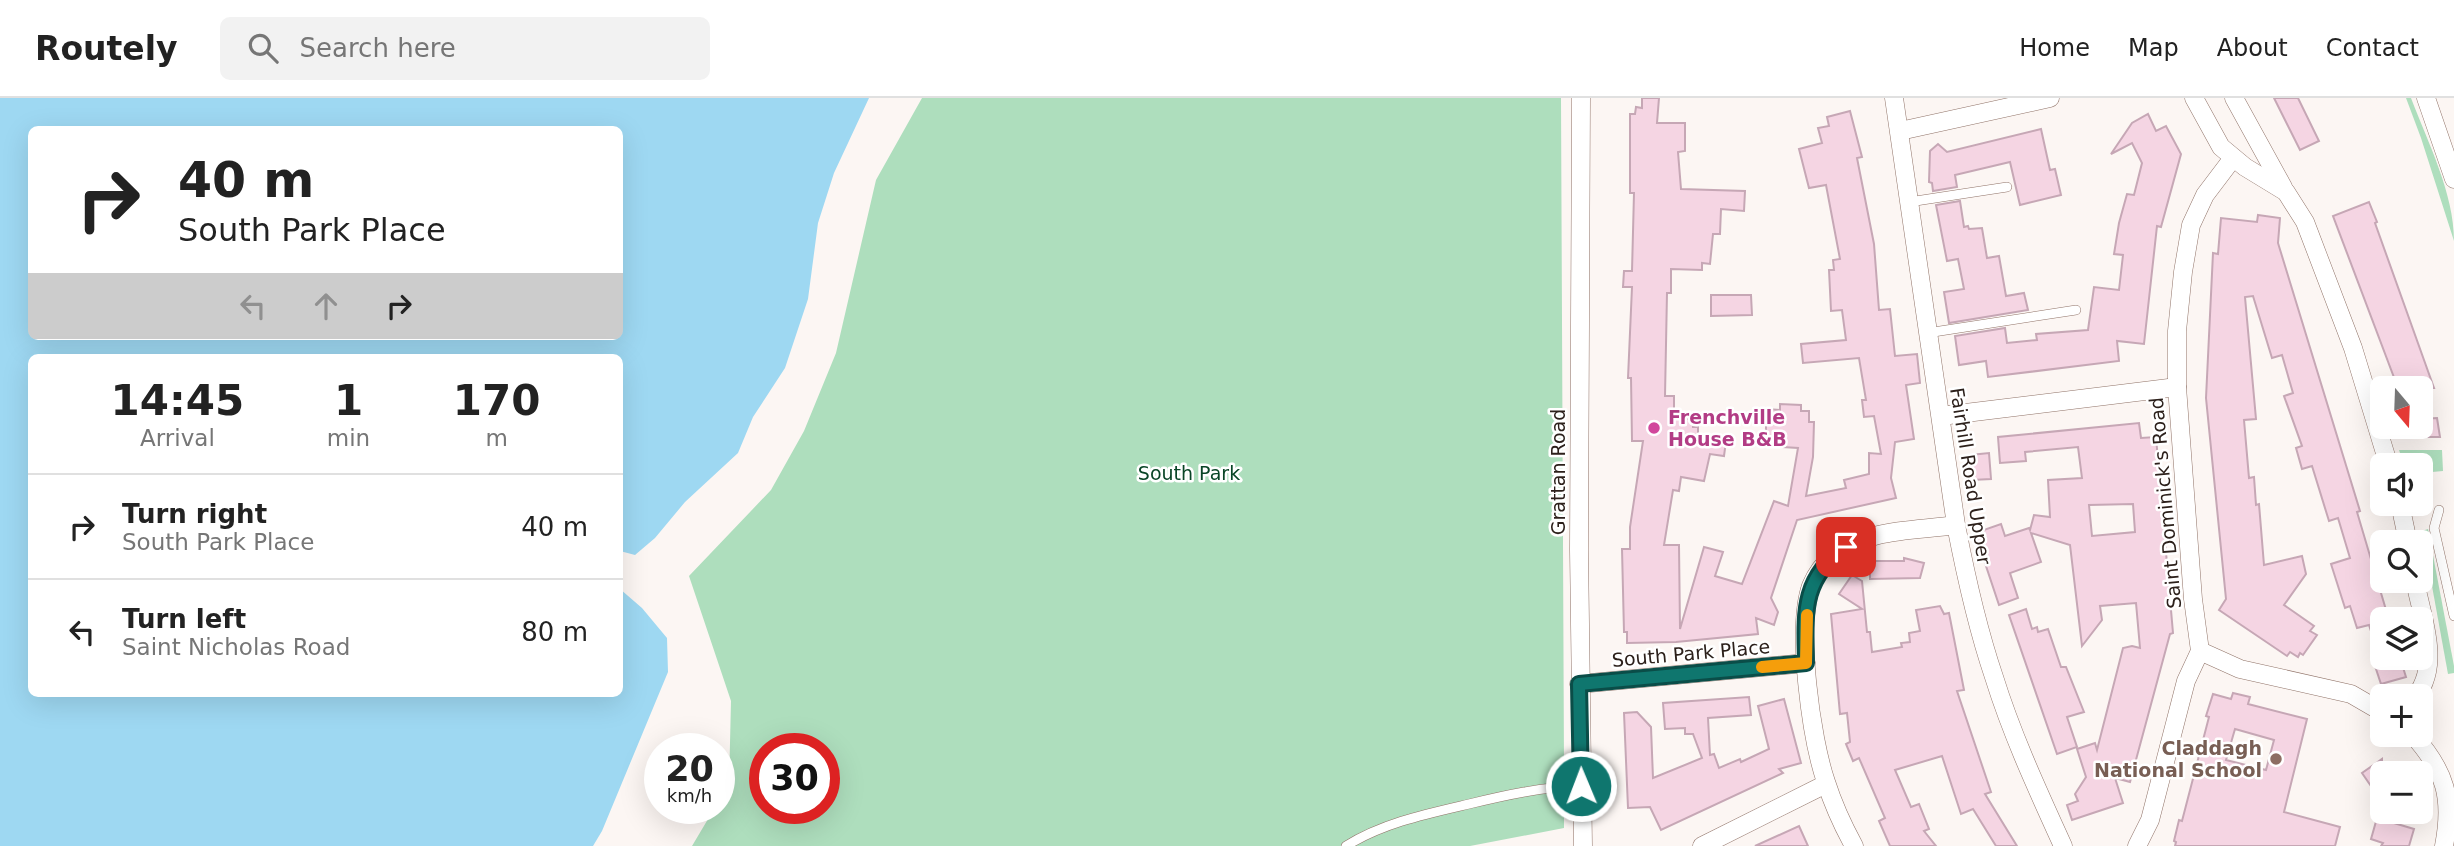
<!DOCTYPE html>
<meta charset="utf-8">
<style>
body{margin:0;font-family:"DejaVu Sans",sans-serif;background:#f2f2f2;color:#222;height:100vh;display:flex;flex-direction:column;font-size:26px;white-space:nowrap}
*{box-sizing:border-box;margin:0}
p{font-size:23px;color:#767676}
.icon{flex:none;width:38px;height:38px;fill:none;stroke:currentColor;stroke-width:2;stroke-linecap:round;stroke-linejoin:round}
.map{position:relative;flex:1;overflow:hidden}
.details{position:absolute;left:28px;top:256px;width:595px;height:343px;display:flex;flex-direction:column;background:#fff;border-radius:10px;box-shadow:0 7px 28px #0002}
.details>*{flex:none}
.top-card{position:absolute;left:28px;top:28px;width:595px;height:214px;border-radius:10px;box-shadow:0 7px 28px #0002;background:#fff;color:#222;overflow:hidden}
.needle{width:46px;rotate:161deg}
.fabs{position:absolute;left:2370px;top:278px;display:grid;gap:14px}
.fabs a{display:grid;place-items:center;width:63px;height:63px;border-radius:10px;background:#fff;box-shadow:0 7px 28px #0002;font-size:35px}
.speed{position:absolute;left:644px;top:635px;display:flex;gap:14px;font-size:35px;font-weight:700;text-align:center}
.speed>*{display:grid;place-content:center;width:91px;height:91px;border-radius:50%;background:#fff;box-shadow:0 7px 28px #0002;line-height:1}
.speed small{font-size:18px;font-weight:400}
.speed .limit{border:10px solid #d22;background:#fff;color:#111}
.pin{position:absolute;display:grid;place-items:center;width:60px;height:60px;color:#fff;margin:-30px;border-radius:14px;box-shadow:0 4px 10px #0006}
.me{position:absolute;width:77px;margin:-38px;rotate:359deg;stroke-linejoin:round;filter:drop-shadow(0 0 5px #0008)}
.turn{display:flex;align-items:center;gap:24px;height:147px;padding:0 35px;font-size:32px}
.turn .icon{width:91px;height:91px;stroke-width:2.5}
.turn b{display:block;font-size:49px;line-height:60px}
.lanes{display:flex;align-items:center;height:66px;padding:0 35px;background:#0003;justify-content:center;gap:35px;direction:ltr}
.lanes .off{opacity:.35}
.eta{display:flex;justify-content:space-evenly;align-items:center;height:119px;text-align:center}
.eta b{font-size:42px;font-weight:800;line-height:49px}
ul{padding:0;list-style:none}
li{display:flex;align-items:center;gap:21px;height:105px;padding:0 35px;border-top:2px solid #e0e0e0}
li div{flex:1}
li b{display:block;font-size:26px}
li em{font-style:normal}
header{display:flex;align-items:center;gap:42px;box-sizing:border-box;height:98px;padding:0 35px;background:#fff;border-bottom:2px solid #e0e0e0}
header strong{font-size:33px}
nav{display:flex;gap:38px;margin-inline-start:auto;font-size:24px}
.search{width:490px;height:63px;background:#f2f2f2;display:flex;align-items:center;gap:18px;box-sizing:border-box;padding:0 24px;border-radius:10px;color:#767676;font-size:26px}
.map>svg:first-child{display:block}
</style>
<header>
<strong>Routely</strong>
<div class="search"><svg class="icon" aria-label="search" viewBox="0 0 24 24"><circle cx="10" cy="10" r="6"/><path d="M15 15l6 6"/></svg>Search here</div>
<nav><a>Home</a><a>Map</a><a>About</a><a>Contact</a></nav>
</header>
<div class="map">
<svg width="2454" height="748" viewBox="0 0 2454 748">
<rect width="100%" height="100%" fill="#fcf6f3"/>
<g fill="#aedebd" fill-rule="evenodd">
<path d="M922,0H1561L1564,668L1561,673L1550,676L1552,703L1559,704L1564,711V730L1470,748H692L714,711L719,710V702L729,687L731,603L689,478L771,392L804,333L836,255L876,82ZM765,651H824V710H765Z"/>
<path d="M2406,0H2411C2428,45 2454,95 2454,143L2421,40Z"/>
<path d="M2399,352H2442L2443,373L2432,374L2433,384L2420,385V368L2404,367Z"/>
<path d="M2428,431L2454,568V575L2448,576L2422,433Z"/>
</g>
<path fill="#9ed8f2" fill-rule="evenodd" d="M0,0H869L834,75L818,125L808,201L785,270L753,319L738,355L685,404L655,440L635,457L620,453V259H32V595H620V491L642,510L667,540L668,574L602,733L593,748H0ZM32,32H620V238H32Z"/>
<g fill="#f5d5e3" stroke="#c6a7b5" stroke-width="2" fill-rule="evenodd">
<path d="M1642,0H1659L1657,25H1685V53L1678,54L1681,91L1745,93L1744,113L1721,111L1720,136H1713L1710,166L1702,165V172L1671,171V195H1667L1665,298H1674V321H1693V329H1698V339L1726,343L1724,358L1710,356L1704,383L1681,379L1679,393L1673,392L1664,447H1679L1680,531L1704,449L1723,454L1715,478L1742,486L1774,403L1788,408L1798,350L1765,348L1767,311L1780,312V306L1801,307V313H1809V324H1814L1813,359L1806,398L1846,390L1844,382L1869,376V355L1881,356L1874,318L1864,319L1862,302H1866L1859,260L1803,265L1801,246L1846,242L1842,212L1831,213L1829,172H1834L1833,162L1840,161L1826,87L1809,90L1799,51L1822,45L1818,30L1829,28L1827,19L1850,13L1862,59L1857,60L1874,146L1879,212L1890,211L1895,258L1917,256L1920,285L1906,287L1914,341L1895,344L1891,380L1896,400L1797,422L1771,500L1778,514L1774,527L1756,520L1758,536L1676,544L1627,545V534H1624L1622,451H1630V429L1643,343H1632L1631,280H1628L1632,189H1623L1624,173H1632L1634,95H1630V16H1635L1636,9L1642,10Z"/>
<path d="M2274,0H2298L2319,43L2300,52Z"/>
<path d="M2148,16L2156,33L2166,28L2181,56L2161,129L2157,128L2144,246L2117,243L2119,263L1988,279L1986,263L1959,267L1955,238L2005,230L2007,245L2037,242L2036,236L2088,232L2094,189L2119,192L2123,157L2114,156L2119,125L2127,96L2134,97L2142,65L2132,45L2111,56L2132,25Z"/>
<path d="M2041,31L2050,72L2055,71L2061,97L2020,107L2010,64L1955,77L1957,89L1933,93L1932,85L1929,84L1930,53L1938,46L1947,54Z"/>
<path d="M1960,103L1964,129L1968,128L1969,131L1982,130L1987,160L1999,158L2006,198L2024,195L2028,212L1949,225L1944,194L1964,191L1958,161L1947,163L1936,107Z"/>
<path d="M2369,104L2377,124L2375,125L2434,290H2398L2333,118Z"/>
<path d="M2258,117L2280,120L2278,145L2360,413L2357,414L2389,522H2382V555H2378L2369,527L2357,530L2350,508L2345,510L2331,466L2350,460L2338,420L2329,423L2312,368L2302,371L2296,350L2302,348L2284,298L2293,295L2282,257L2272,260L2253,198L2245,199L2256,321L2244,322L2249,380L2254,379L2256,407L2259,406L2264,467L2302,458L2306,476L2284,507L2314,528L2310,533L2317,537L2303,557L2300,555L2298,559L2290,554L2287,558L2219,512L2226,501L2206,300L2213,155L2218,156L2221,120L2257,124Z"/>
<path d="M1711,197H1751L1752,217L1711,218Z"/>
<path d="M2437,320L2440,339H2420V321Z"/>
<path d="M2139,325L2141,340L2156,339L2173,535L2170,536L2130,684L2115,680L2123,705L2072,722L2067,707L2078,703L2075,696L2086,679L2077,651L2095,645L2097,652L2123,550L2132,548L2140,550L2136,505L2100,508L2102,522L2082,548L2070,447L2031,435L2041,464L2010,475L2018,500L1999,507L1975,435L2001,426L2005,438L2029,430L2030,432L2034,417L2050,419L2048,382L2082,380L2078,349L2025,354L2026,363L2000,365L1998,339ZM2133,406L2135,434L2092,438L2089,407Z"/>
<path d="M1989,355L1991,381L1972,382L1970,357Z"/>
<path d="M1904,460L1924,465L1920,480L1870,481V463H1904Z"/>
<path d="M1852,477L1862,483L1867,534H1870L1872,554L1902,549L1901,545L1910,544L1909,535L1920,533L1916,512L1940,508L1944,516L1949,515L1964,592L1957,593L1991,694L1985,696L2017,748H1996L1973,711L1961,716L1942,658L1895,672L1911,709L1919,706L1929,731L1924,733L1936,748H1890L1879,723L1885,720L1859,660L1853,663L1846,646L1850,644L1847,615L1840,616L1831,516L1862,511L1839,496Z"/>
<path d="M2026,511L2032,531L2037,529L2038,534L2048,531L2061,569H2066L2084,614L2067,619L2077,649L2057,656L2009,517Z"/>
<path d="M2379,560H2400L2406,579L2381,586L2374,565L2380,563Z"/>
<path d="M2233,595L2250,599L2248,606L2307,621L2284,714L2340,729L2335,748H2175L2176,744L2174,743L2179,722L2182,723L2209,619L2206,618L2213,596L2231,601ZM2235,631L2274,642L2266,672L2226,662Z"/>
<path d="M1749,599L1751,617L1708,620L1710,657L1714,656L1719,670L1740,661L1741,664L1769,651L1758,608L1784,601L1801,665L1779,671L1783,675L1661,732L1650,709L1628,710L1624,615L1637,614L1651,629L1653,680L1702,660L1693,636H1685V630L1665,631L1663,605Z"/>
<path d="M2382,661V704L2362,675Z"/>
<path d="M2377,720L2414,731L2409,748H2381L2383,745L2371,741Z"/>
<path d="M1799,728L1808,748H1755Z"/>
</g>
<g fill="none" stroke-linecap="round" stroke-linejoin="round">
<defs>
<g id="lane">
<path d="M1909,104L2007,89"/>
<path d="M1927,235L2076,212"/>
<path d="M2439,412L2434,430L2454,518"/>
<path d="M1346,748C1383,725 1426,716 1469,706C1506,697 1542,689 1581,688"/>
</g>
<g id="street">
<path d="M1581,0L1579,452L1583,748"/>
<path d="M1894,0L1956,427C1966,479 1977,529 1994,579C2012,637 2038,693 2063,748"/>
<path d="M2194,0L2221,49L2245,69L2286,94L2305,124L2353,250L2389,368"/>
<path d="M2234,0L2283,89"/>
<path d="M2426,0L2454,81"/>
<path d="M1900,33L2050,0"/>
<path d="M1941,318L2177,289"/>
<path d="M2400,406L2408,444"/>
<path d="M2415,483C2422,520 2441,566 2416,598"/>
<path d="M2200,553L2240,571L2351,596L2382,614"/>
<path d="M1579,586L1806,565"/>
<path d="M2413,637C2446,674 2453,700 2444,748"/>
<path d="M1702,748L1826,686"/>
<path d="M1854,748C1843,728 1833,706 1826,684C1811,640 1796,531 1811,488C1816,476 1823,466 1833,458C1867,430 1915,433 1956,427"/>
<path d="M2137,748L2150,722L2186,583L2200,553L2193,501L2177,289V233L2183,174L2191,127L2205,97L2233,60"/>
</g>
</defs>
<use href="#lane" stroke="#907368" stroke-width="10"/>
<use href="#street" stroke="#907368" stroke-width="19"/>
<use href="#lane" stroke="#fff" stroke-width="9"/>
<use href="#street" stroke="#fff" stroke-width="18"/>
</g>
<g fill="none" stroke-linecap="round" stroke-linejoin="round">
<defs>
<path id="route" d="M1581,688L1579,586L1806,565C1805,516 1801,480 1846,449"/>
</defs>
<use href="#route" stroke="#0a4d48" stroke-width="18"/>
<use href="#route" stroke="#0f766e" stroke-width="12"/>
<path stroke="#f59e0b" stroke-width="12" d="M1762,569L1806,565L1807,517"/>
</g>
<circle fill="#d1479c" stroke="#fff" stroke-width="2.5" cx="1654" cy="330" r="7"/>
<circle fill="#8d6e63" stroke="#fff" stroke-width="2.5" cx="2276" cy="661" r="7"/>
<g text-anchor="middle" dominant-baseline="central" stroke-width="5" stroke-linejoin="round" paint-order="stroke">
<g font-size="19" font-weight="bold" fill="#b23c85" stroke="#fff" text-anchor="start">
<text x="1668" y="319">Frenchville<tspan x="1668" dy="22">House B&amp;B</tspan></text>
</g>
<g font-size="19" fill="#2c201b" stroke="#fff">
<text transform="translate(1558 374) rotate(-90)">Grattan Road</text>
<text transform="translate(1971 378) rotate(81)">Fairhill Road Upper</text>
<text transform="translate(2165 405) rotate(-95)">Saint Dominick's Road</text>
<text transform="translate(1691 555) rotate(-5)">South Park Place</text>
</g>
<g font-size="19" fill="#094526" stroke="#fff">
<text x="1189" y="375">South Park</text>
</g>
<g font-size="19" font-weight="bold" fill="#785e54" stroke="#fff" text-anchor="end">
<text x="2262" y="650">Claddagh<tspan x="2262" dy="22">National School</tspan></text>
</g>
</g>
</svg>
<div class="fabs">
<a><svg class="needle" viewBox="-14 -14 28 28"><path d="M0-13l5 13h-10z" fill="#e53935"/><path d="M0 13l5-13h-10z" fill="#767676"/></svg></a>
<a><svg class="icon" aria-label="sound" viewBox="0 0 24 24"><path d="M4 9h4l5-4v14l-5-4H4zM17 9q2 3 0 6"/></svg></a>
<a><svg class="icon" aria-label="search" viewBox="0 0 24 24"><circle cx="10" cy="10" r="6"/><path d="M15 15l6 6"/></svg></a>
<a><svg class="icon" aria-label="layers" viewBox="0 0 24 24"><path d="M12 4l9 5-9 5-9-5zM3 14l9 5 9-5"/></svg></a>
<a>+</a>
<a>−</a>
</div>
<div class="speed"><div>20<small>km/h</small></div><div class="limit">30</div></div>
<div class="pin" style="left:1846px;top:449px;background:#d93025"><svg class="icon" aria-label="arrive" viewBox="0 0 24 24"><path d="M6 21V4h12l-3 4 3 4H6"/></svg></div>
<svg class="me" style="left:1581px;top:688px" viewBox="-20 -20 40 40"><circle r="17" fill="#0f766e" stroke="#fff" stroke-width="3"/><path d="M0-11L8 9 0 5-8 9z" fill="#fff"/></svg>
<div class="top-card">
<div class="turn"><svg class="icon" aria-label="right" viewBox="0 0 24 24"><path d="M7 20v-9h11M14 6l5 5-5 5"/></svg><div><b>40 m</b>South Park Place</div></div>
<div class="lanes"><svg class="icon off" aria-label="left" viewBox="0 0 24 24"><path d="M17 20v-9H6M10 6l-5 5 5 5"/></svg><svg class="icon off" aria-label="ahead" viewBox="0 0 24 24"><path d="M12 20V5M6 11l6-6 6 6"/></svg><svg class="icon" aria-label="right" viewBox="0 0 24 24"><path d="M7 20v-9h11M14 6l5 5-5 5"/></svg></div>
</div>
<section class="details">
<div class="eta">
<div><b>14:45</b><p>Arrival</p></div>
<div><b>1</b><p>min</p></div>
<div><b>170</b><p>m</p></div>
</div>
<ul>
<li><svg class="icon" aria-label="right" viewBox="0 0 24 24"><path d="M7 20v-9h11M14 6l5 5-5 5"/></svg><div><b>Turn right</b><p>South Park Place</p></div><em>40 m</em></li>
<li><svg class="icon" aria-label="left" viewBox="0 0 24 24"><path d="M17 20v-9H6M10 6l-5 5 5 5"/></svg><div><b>Turn left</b><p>Saint Nicholas Road</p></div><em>80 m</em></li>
</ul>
</section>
</div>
